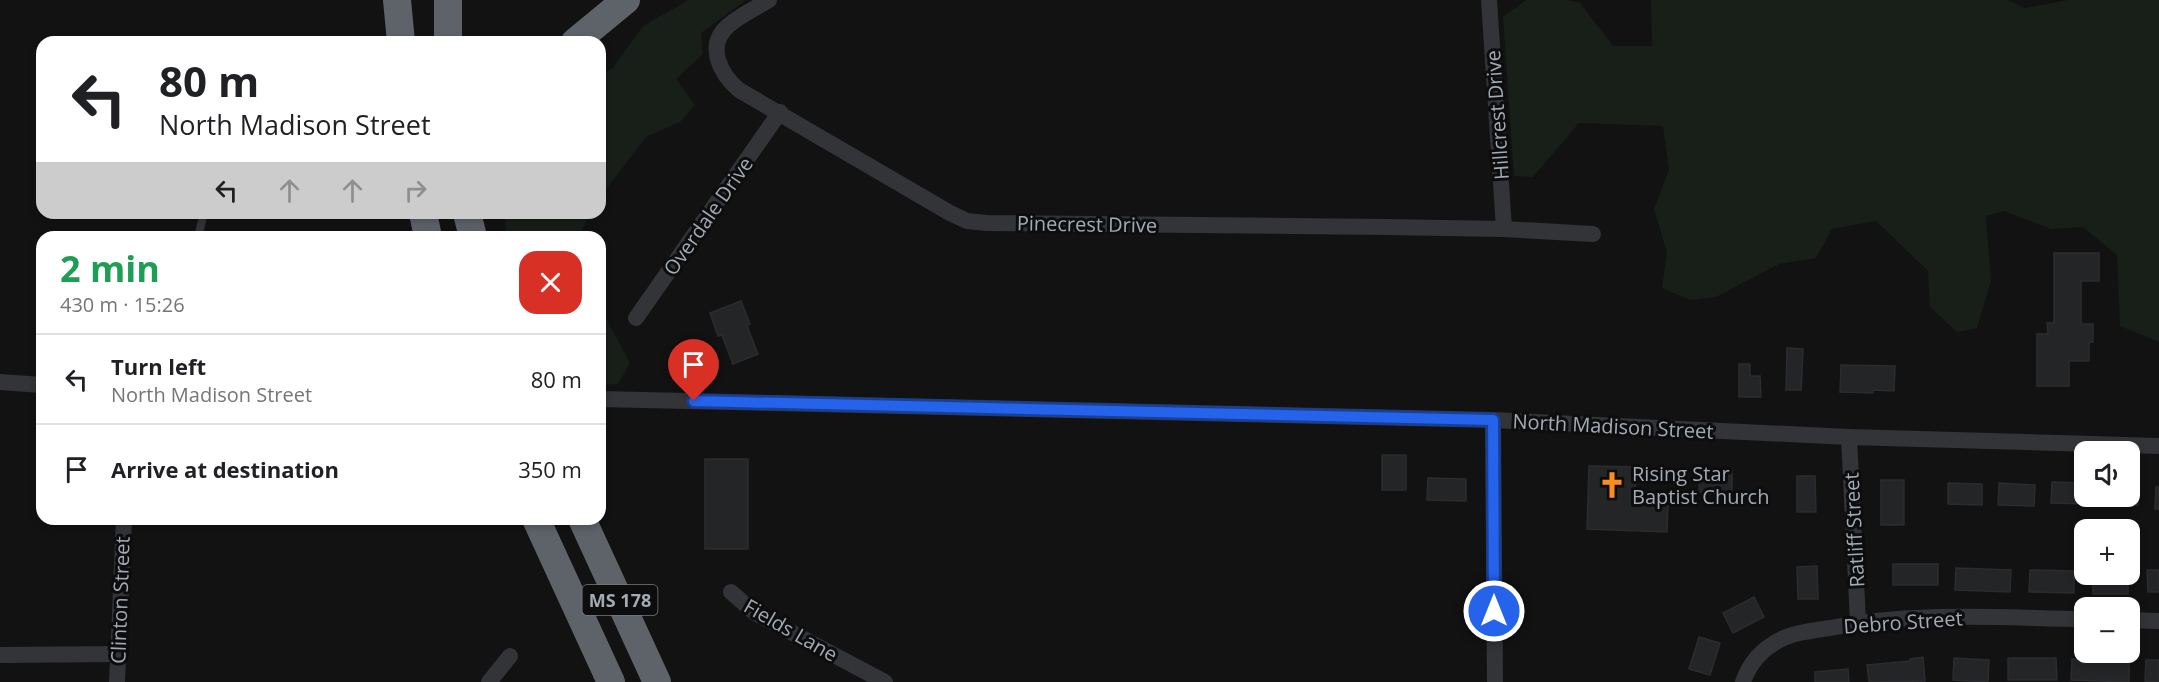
<!DOCTYPE html>
<meta charset="utf-8">
<style>
body{margin:0;font-family:"Open Sans",sans-serif;background:#f2f2f2;color:#202124;height:100vh;display:flex;flex-direction:column;font-size:22px;white-space:nowrap}
*{box-sizing:border-box;margin:0}
p{font-size:20px;color:#757577}
.icon{flex:none;width:33px;height:33px;fill:none;stroke:currentColor;stroke-width:2;stroke-linecap:round;stroke-linejoin:round}
.map{position:relative;flex:1;overflow:hidden}
.drawer{position:absolute;left:36px;top:231px;width:570px;height:294px;display:flex;flex-direction:column;background:#fff;border-radius:18px;box-shadow:0 3px 9px #0003}
.drawer>*{flex:none}
.banner{position:absolute;left:36px;top:36px;width:570px;height:183px;border-radius:18px;box-shadow:0 3px 9px #0003;background:#fff;color:#202124;overflow:hidden}
.fabs{position:absolute;left:2074px;top:441px;display:grid;gap:12px}
.fabs a{display:grid;place-items:center;width:66px;height:66px;border-radius:12px;background:#fff;box-shadow:0 3px 9px #0003;font-size:30px}
.pin{position:absolute;display:grid;place-items:center;width:51px;height:51px;color:#fff;margin:-62px -26px;border-radius:50% 50% 50% 0;rotate:-45deg;box-shadow:0 0 6px #0007}
.pin .icon{rotate:45deg}
.me{position:absolute;width:66px;margin:-33px;rotate:0deg;stroke-linejoin:round;filter:drop-shadow(0 0 4px #0008)}
.turn{display:flex;align-items:center;gap:21px;height:126px;padding:0 24px;font-size:27px}
.turn .icon{width:78px;height:78px;stroke-width:2.5}
.turn b{display:block;font-size:42px;line-height:51px}
.lanes{display:flex;align-items:center;height:57px;padding:0 24px;background:#0003;justify-content:center;gap:30px;direction:ltr}
.lanes .off{opacity:.35}
.round{display:grid;place-items:center;flex:none;width:63px;height:63px;border-radius:18px;background:#f2f2f2}
.headline{display:flex;align-items:center;justify-content:space-between;height:102px;padding:0 24px}
h1{font-size:36px;font-weight:700;line-height:45px;color:#1e9e55}
ul{padding:0;list-style:none}
li{display:flex;align-items:center;gap:18px;height:90px;padding:0 24px;border-top:2px solid #e0e0e0}
li div{flex:1}
li b{display:block;font-size:22px}
li em{font-style:normal}
.map>svg:first-child{display:block}
</style>
<div class="map">
<svg width="2159" height="682" viewBox="0 0 2159 682">
<rect width="100%" height="100%" fill="#121213"/>
<g fill="#181e18">
<path d="M689,0H746L701,33L703,54L676,79L695,105L680,122L646,137L600,197V75L613,68L643,26Z"/>
<path d="M1526,0H1566L1580,3L1613,46H1652L1651,0H2008L2024,8L2068,0H2159V342L2120,326L2117,255L2083,227L2051,229L2004,211L1986,216L1991,281L1977,328L1957,332L1930,307L1928,271L1876,221L1832,229L1816,258L1779,264L1716,297L1690,300L1662,288L1667,252L1654,209L1669,170L1663,126L1579,123L1533,177L1514,176L1503,17Z"/>
<path d="M506,213H591L578,237H505Z"/>
<path d="M600,316L607,320L630,363L618,384L600,385Z"/>
</g>
<g fill="#242527" stroke="#2b2c2f" stroke-width="1.5">
<path d="M2054,253H2099V281H2081V324H2093V342H2089V361H2069V386H2037V334H2048L2047,323H2054Z"/>
<path d="M741,301L750,324L747,326L758,354L733,364L722,335L718,336L710,313Z"/>
<path d="M1787,348L1803,349L1801,390H1786Z"/>
<path d="M1739,364H1750V376H1760L1761,397H1739Z"/>
<path d="M1841,365L1895,366L1894,391L1873,390V393L1840,392Z"/>
<rect x="1382" y="455" width="24" height="35"/>
<rect x="705" y="459" width="43" height="90"/>
<path d="M1589,466L1636,467L1635,502L1668,503L1667,532L1587,529Z"/>
<path d="M1700,469H1732V492H1699Z"/>
<path d="M1797,476H1815L1816,512H1797Z"/>
<path d="M1428,478L1466,479V501L1427,500Z"/>
<rect x="1881" y="480" width="23" height="45"/>
<path d="M2052,482L2085,483L2086,504L2051,503Z"/>
<path d="M1948,483L1982,484V505L1948,504Z"/>
<path d="M1999,483L2035,485L2034,506L1998,505Z"/>
<path d="M2130,483H2138V505L2102,504L2103,496H2130Z"/>
<path d="M2156,487H2159V509H2155Z"/>
<rect x="1893" y="564" width="45" height="21"/>
<path d="M1817,566L1818,599H1798L1797,567Z"/>
<path d="M1956,568L2011,570L2010,592L1955,590Z"/>
<path d="M2030,570L2074,571V593L2029,592Z"/>
<path d="M2147,570H2159V592H2148Z"/>
<rect x="2093" y="574" width="35" height="20"/>
<path d="M1754,597L1764,617L1733,633L1723,613Z"/>
<path d="M1699,637L1720,643L1710,675L1689,669Z"/>
<path d="M1923,657L1925,681L1869,682L1867,665L1910,661V659Z"/>
<path d="M1954,658L1989,660L1988,682L1953,680Z"/>
<path d="M2008,658H2056L2057,680H2008Z"/>
<path d="M2072,659L2129,661V682L2071,680Z"/>
<path d="M2146,660H2159V682H2145Z"/>
<path d="M1848,669L1849,682H1815V672Z"/>
</g>
<g fill="none" stroke-linecap="round" stroke-linejoin="round">
<path stroke="#323438" stroke-width="8" d="M198,237L204,213"/>
<g stroke="#323438" stroke-width="16">
<path d="M769,0C756,8 741,15 729,25C705,45 720,74 739,90L950,213L967,221L987,223L1386,227L1504,229L1593,234"/>
<path d="M1489,0L1504,229"/>
<path d="M636,318L780,112"/>
<path d="M0,382L42,385"/>
<path d="M600,399L1493,420L1849,437L2159,446"/>
<path d="M1493,420L1495,682"/>
<path d="M1849,437L1858,622"/>
<path d="M731,592L755,613L885,682"/>
<path d="M2130,620L2159,621"/>
<path d="M0,655L118,654"/>
<path d="M117,682L124,519"/>
<path d="M489,682L510,656"/>
<path d="M1743,682C1750,661 1765,646 1786,637C1799,632 1816,630 1830,628C1914,611 2000,618 2085,619"/>
</g>
<g stroke="#5e636a" stroke-width="28">
<path d="M397,0L401,42"/>
<path d="M448,42V0"/>
<path d="M575,42L626,0"/>
<path d="M423,213L428,237"/>
<path d="M467,213L473,237"/>
<path d="M536,519L611,682"/>
<path d="M582,519L657,682"/>
</g>
</g>
<g fill="none" stroke-linecap="round" stroke-linejoin="round">
<defs>
<path id="route" d="M694,401L1493,420L1494,611"/>
</defs>
<use href="#route" stroke="#184099" stroke-width="15"/>
<use href="#route" stroke="#2563eb" stroke-width="10"/>
</g>
<defs>
<symbol id="church-bare" viewBox="-9 -9 18 18"><path d="M-1.2-6h2.4v3.5h3.3v2.4h-3.3V6h-2.4V-.1h-3.3v-2.4h3.3Z" fill="#fb8d22" stroke="#0d0d0e" stroke-width="2.5" paint-order="stroke"/></symbol>
</defs>
<g fill-rule="evenodd">
<use href="#church-bare" x="1593" y="466" width="38" height="38"/>
</g>
<g text-anchor="middle" dominant-baseline="central" stroke-width="6" stroke-linejoin="round" paint-order="stroke">
<rect fill="#0d0d0e" stroke="#757c83" stroke-width="1.5" x="582.5" y="585" width="75" height="30" rx="4.5"/>
<g font-size="18" font-weight="bold" fill="#a2abb5">
<text x="620" y="600">MS 178</text>
</g>
<g font-size="20" fill="#a2abb5" stroke="#0d0d0e">
<text transform="translate(1497 115) rotate(-94)">Hillcrest Drive</text>
<text transform="translate(708 216) rotate(-55)">Overdale Drive</text>
<text transform="translate(1087 224) rotate(1)">Pinecrest Drive</text>
<text transform="translate(1613 426) rotate(3)">North Madison Street</text>
<text transform="translate(1854 530) rotate(-93)">Ratliff Street</text>
<text transform="translate(120 600) rotate(-88)">Clinton Street</text>
<text transform="translate(1903 622) rotate(-4)">Debro Street</text>
<text transform="translate(791 630) rotate(30)">Fields Lane</text>
</g>
<g font-size="20" fill="#a2abb5" stroke="#0d0d0e" text-anchor="start">
<text x="1632" y="473">Rising Star<tspan x="1632" dy="23">Baptist Church</tspan></text>
</g>
</g>
</svg>
<div class="fabs">
<a><svg class="icon" aria-label="sound" viewBox="0 0 24 24"><path d="M4 9h4l5-4v14l-5-4H4zM17 9q2 3 0 6"/></svg></a>
<a>+</a>
<a>−</a>
</div>
<div class="pin" style="left:694px;top:401px;background:#d93025"><svg class="icon" aria-label="arrive" viewBox="0 0 24 24"><path d="M6 21V4h12l-3 4 3 4H6"/></svg></div>
<svg class="me" style="left:1494px;top:611px" viewBox="-20 -20 40 40"><circle r="17" fill="#2563eb" stroke="#fff" stroke-width="3"/><path d="M0-11L8 9 0 5-8 9z" fill="#fff"/></svg>
<div class="banner">
<div class="turn"><svg class="icon" aria-label="left" viewBox="0 0 24 24"><path d="M17 20v-9H6M10 6l-5 5 5 5"/></svg><div><b>80 m</b>North Madison Street</div></div>
<div class="lanes"><svg class="icon" aria-label="left" viewBox="0 0 24 24"><path d="M17 20v-9H6M10 6l-5 5 5 5"/></svg><svg class="icon off" aria-label="ahead" viewBox="0 0 24 24"><path d="M12 20V5M6 11l6-6 6 6"/></svg><svg class="icon off" aria-label="ahead" viewBox="0 0 24 24"><path d="M12 20V5M6 11l6-6 6 6"/></svg><svg class="icon off" aria-label="right" viewBox="0 0 24 24"><path d="M7 20v-9h11M14 6l5 5-5 5"/></svg></div>
</div>
<section class="drawer">
<div class="headline"><div><h1>2 min</h1><p>430 m · 15:26</p></div><a class="round" style="background:#d93025;color:#fff"><svg class="icon" aria-label="close" viewBox="0 0 24 24"><path d="M6 6l12 12M18 6L6 18"/></svg></a></div>
<ul>
<li><svg class="icon" aria-label="left" viewBox="0 0 24 24"><path d="M17 20v-9H6M10 6l-5 5 5 5"/></svg><div><b>Turn left</b><p>North Madison Street</p></div><em>80 m</em></li>
<li><svg class="icon" aria-label="arrive" viewBox="0 0 24 24"><path d="M6 21V4h12l-3 4 3 4H6"/></svg><div><b>Arrive at destination</b></div><em>350 m</em></li>
</ul>
</section>
</div>
